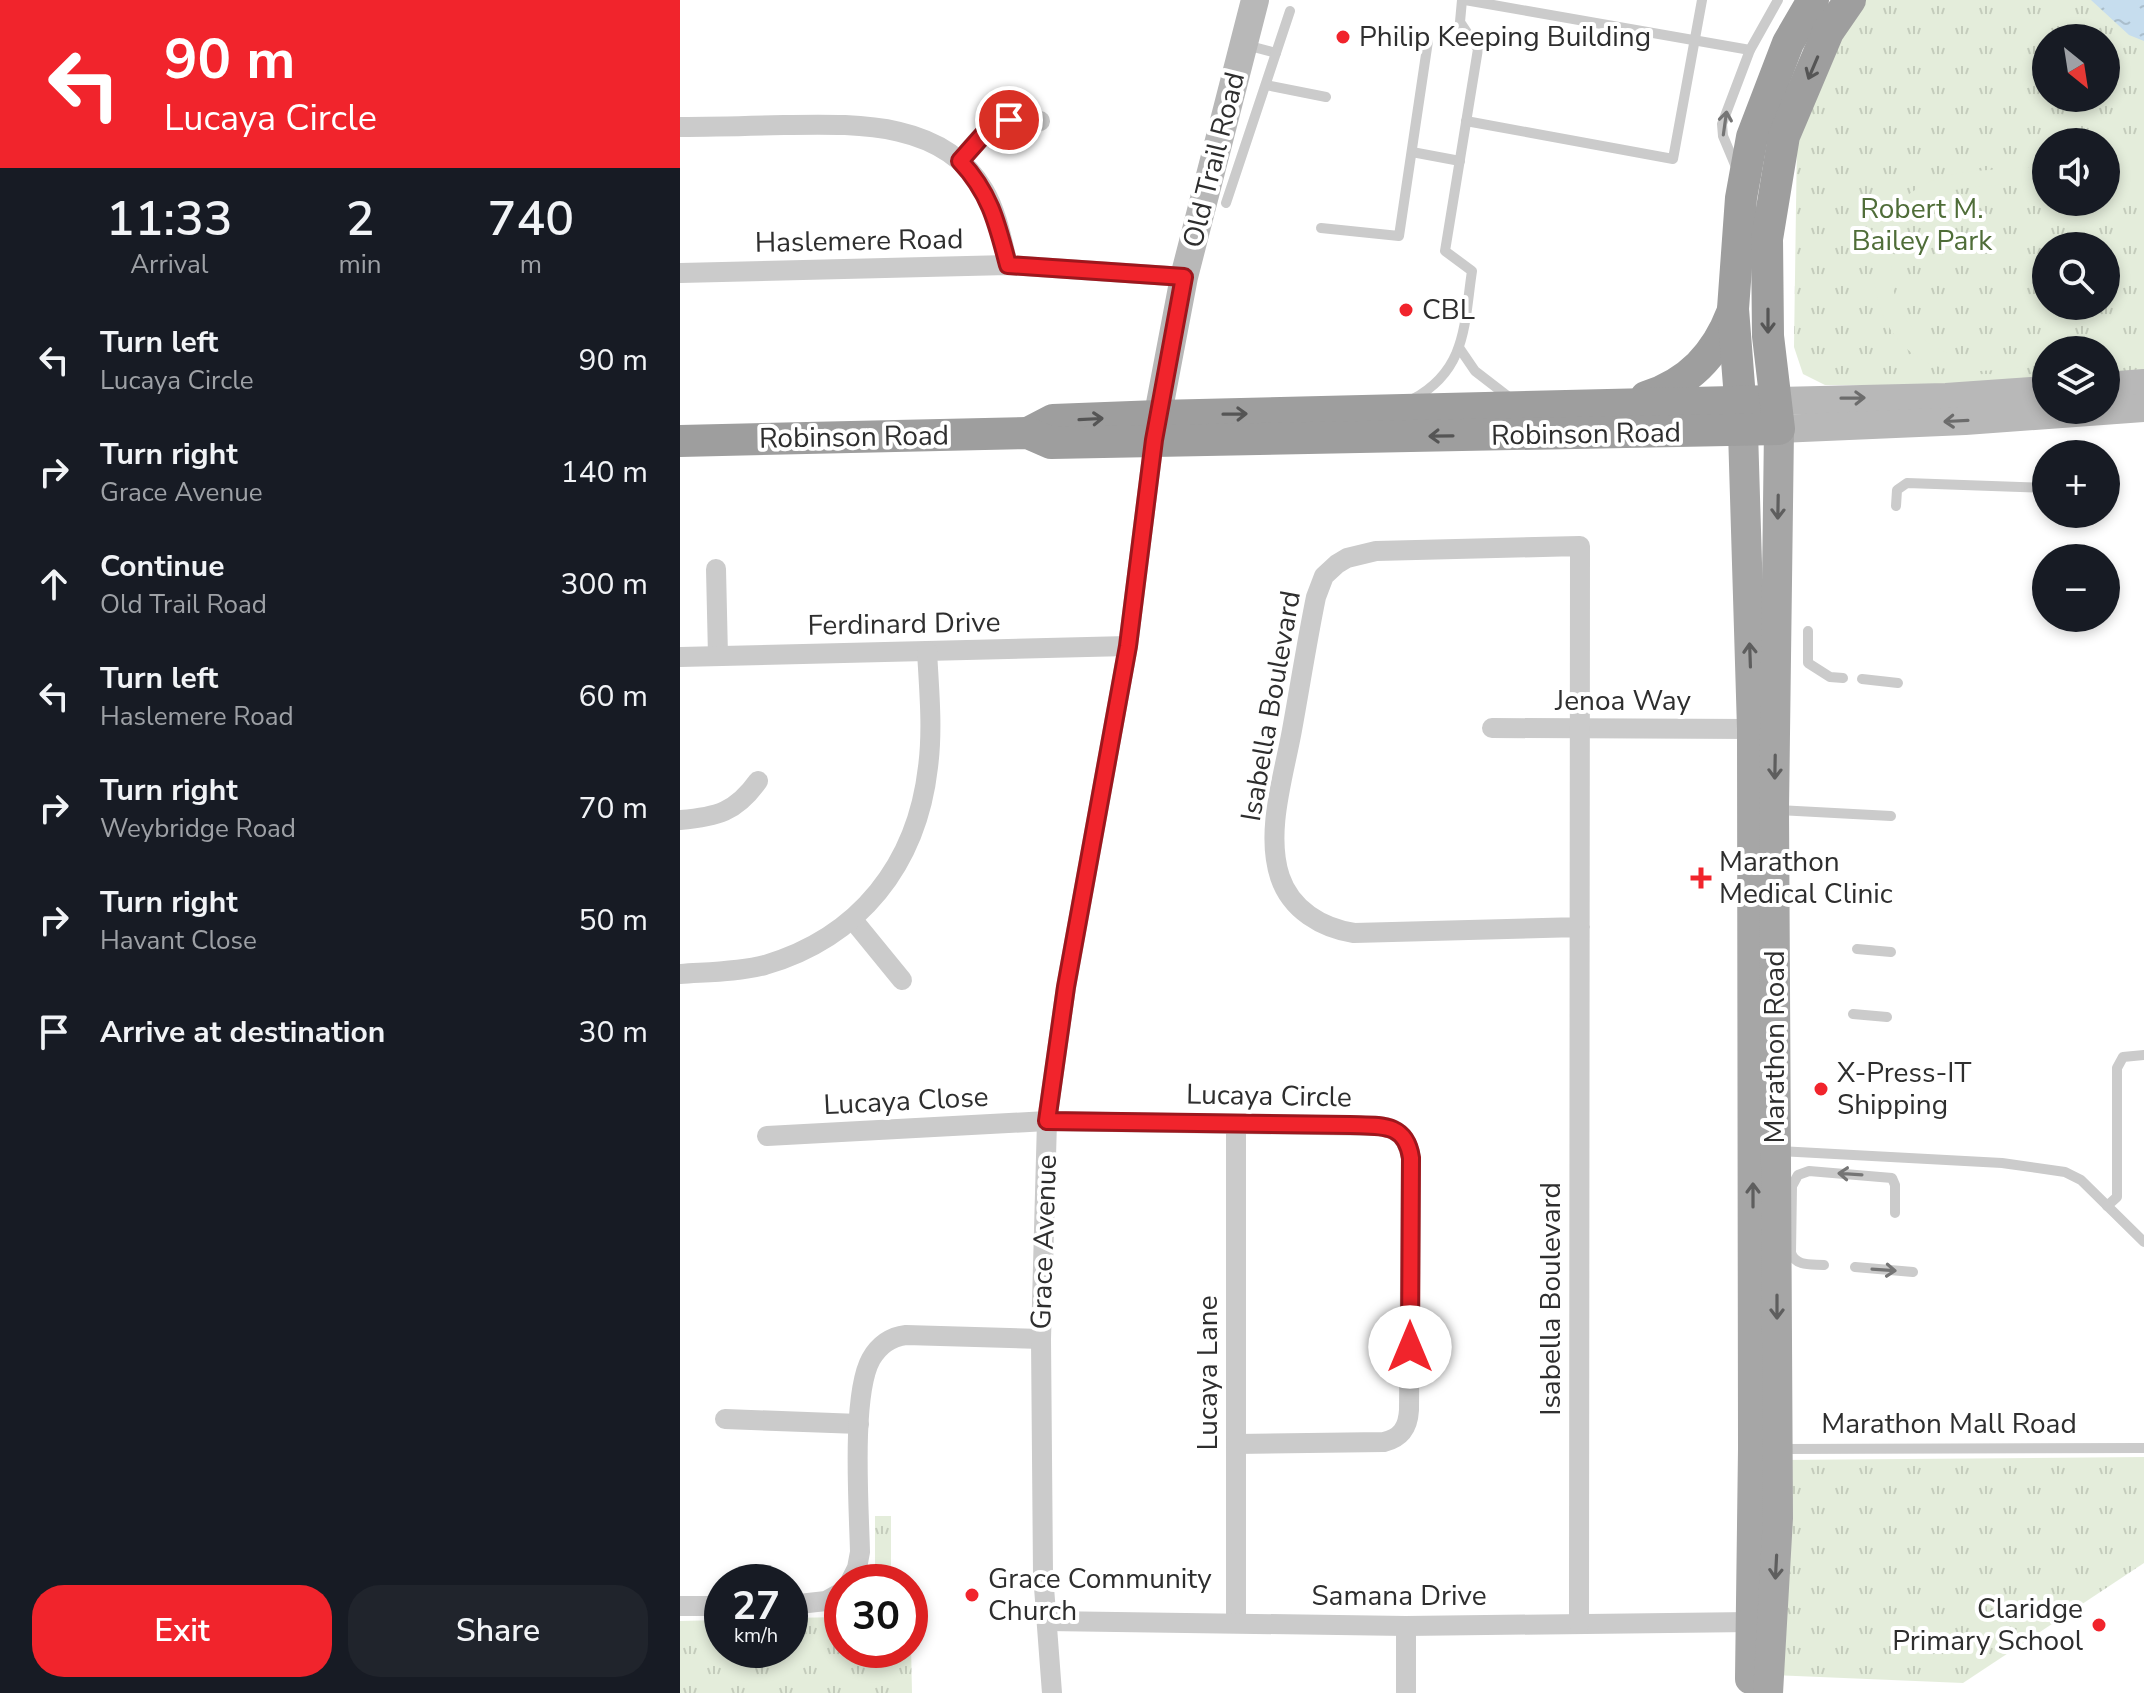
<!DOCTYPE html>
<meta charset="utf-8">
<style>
body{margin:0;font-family:"Nunito Sans",sans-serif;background:#20242c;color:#f1f3f6;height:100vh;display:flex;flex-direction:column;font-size:30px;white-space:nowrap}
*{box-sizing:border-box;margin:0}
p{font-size:26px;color:#9ea1a6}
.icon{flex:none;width:44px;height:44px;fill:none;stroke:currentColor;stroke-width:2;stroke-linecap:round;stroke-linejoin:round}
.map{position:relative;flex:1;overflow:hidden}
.details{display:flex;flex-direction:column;background:#171b24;width:680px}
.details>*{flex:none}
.banner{background:#f1242c;color:#fff;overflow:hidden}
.needle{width:52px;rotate:150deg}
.fabs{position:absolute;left:1352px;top:24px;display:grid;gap:16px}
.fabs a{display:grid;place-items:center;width:88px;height:88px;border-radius:50%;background:#171b24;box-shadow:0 4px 12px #0003;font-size:40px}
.speed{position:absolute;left:24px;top:1564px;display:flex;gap:16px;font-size:40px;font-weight:700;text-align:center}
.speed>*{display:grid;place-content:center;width:104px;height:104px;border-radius:50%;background:#171b24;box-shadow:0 4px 12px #0003;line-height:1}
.speed small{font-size:20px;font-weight:400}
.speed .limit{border:12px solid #d22;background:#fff;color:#111}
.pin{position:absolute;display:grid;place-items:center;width:68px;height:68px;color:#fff;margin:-34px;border:4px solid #fff;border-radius:50%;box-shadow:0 2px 8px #0007}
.me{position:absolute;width:88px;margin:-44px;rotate:0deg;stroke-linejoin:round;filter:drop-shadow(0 0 6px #0008)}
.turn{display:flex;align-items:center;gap:28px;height:168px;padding:0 32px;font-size:36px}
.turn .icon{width:104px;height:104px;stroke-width:2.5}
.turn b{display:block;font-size:56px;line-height:68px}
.eta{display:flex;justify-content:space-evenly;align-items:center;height:136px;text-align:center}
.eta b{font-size:48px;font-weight:600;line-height:56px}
.button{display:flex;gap:16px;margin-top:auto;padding:16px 32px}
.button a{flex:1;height:92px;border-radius:32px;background:#f1242c;color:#fff;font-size:32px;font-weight:600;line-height:92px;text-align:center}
.button a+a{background:#20242c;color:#f1f3f6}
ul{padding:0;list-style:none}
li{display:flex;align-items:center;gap:24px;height:112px;padding:0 32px}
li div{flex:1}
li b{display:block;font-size:30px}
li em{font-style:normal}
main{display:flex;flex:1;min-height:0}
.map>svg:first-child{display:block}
</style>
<main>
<section class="details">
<div class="banner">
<div class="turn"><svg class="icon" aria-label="left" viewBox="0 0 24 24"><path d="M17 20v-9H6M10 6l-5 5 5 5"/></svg><div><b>90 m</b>Lucaya Circle</div></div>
</div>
<div class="eta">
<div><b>11:33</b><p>Arrival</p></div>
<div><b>2</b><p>min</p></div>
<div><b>740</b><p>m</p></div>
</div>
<ul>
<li><svg class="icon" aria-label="left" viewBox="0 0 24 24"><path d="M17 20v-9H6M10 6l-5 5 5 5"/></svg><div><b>Turn left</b><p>Lucaya Circle</p></div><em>90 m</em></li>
<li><svg class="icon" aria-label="right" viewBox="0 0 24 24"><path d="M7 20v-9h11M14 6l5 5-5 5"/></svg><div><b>Turn right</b><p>Grace Avenue</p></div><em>140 m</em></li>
<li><svg class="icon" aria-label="ahead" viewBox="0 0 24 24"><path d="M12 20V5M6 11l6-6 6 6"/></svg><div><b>Continue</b><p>Old Trail Road</p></div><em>300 m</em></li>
<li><svg class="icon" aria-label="left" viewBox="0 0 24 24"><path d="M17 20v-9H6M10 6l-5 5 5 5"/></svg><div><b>Turn left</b><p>Haslemere Road</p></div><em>60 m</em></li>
<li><svg class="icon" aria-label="right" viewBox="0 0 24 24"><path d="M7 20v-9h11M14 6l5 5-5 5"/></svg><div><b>Turn right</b><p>Weybridge Road</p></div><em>70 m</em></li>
<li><svg class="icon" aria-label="right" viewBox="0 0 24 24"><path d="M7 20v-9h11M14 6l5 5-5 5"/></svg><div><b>Turn right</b><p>Havant Close</p></div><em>50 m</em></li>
<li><svg class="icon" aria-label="arrive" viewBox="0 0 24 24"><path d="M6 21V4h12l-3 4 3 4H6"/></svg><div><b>Arrive at destination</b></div><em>30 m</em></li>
</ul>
<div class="button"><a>Exit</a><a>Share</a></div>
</section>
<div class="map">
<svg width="1464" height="1693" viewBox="0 0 1464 1693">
<defs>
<pattern id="grass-tufts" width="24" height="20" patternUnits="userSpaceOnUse" patternTransform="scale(2)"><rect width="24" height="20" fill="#e4eddb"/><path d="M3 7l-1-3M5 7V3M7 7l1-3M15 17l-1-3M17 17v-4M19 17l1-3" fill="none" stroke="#c4ccbc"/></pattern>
<pattern id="water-ripples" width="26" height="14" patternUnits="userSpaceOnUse" patternTransform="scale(2)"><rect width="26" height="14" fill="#c6ddee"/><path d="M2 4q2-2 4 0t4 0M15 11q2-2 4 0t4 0" fill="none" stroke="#aabecc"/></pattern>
</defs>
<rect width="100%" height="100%" fill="#fff"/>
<g fill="url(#grass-tufts)" fill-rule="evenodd">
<path d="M1178,0H1464V371L1426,374V350H1366V378L1260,385H1145L1123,374L1114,347L1117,138ZM1366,38H1426V98H1366ZM1366,142H1426V202H1366ZM1366,246H1426V306H1366Z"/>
<path d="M1464,1457V1563L1283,1683L1094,1675L1096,1460Z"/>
<rect x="195" y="1516" width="16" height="66"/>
<path d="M230,1598L232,1693H0V1621L42,1620V1650H110V1618L162,1617V1650H230Z"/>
</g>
<g fill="#e4eddb">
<path d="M1464,159V175L1426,178V162Z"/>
<path d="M1366,167V183C1334,185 1286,183 1257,196C1189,228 1200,330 1269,353C1298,362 1336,353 1366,351V365C1334,367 1287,377 1256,366C1179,338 1172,221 1245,184C1280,167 1328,170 1366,167Z"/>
<path d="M1464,343V358L1426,361V350H1375Z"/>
</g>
<path fill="url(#water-ripples)" d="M1411,0H1464V41L1449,35Z"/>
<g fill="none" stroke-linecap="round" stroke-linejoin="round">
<g stroke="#cbcbcb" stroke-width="10">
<path d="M785,0L1070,50"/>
<path d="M566,45L596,53"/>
<path d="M586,85L646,97"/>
<path d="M786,121L993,159L1022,0"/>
<path d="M732,152L780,161"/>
<path d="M1056,167L1043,136L1042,124L1070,50L1098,0"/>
<path d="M546,203L610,11"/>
<path d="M641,228L719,236L748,41"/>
<path d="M780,349L795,371L830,398"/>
<path d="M733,399C787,370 784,324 792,271L765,251L798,49L780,22L782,0"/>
<path d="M1216,506L1217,490L1227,483L1366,488"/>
<path d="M1128,631V663L1150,677L1163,678"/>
<path d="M1182,679L1218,683"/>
<path d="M1096,810L1211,816"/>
<path d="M1177,949L1211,952"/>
<path d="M1173,1014L1207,1017"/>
<path d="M1099,1151L1322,1163L1385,1172L1401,1180L1464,1242"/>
<path d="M1427,1206L1437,1197V1068L1443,1057L1464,1055"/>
<path d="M1144,1265C1132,1264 1116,1267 1111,1253L1112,1186L1118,1175L1129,1171L1212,1178L1215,1185V1213"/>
<path d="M1175,1267L1233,1272"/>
<path d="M1102,1449L1464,1448"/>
</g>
<g stroke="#cbcbcb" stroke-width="20">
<path d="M0,127C35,127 70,126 104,125C174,124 263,120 304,190C317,212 322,240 328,265"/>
<path d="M280,161C307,129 316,117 360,121"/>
<path d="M0,273L328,265L504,277"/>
<path d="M36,569L38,656"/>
<path d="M0,657L448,646"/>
<path d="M812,728L1072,729"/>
<path d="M0,820C37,817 56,812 78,781"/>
<path d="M173,920L222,980"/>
<path d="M0,974C28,972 58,972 85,965C180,937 237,864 248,767C253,729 249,689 247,651"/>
<path d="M556,1124V1622"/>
<path d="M87,1136L367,1121L699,1126C719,1128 728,1139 731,1158L729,1410C728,1428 721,1438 704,1442L556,1444"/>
<path d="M45,1419L179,1424"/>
<path d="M170,1582L177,1568L180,1552C179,1508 171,1395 191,1359C199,1345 210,1337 226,1335L361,1339"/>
<path d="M110,1605L146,1601L162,1592"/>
<path d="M0,1606H42"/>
<path d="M367,1621L726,1626L1071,1622"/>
<path d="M899,1624C899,1265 899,906 900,546L696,551L667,558L657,564L644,576L636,597C627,641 620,686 612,730C604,775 585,832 600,877C611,910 642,928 674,933L900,927"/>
<path d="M372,1693L363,1574L361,1339L367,1121L386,987L448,646L474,440"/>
<path d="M726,1693V1626"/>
</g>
<g stroke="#b8b8b8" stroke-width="28">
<path d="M1426,386L1464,383"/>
<path d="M1095,401L1266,397L1366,390"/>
<path d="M1099,429L1285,421L1464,408"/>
<path d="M474,435L504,277L575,0"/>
</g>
<g stroke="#a6a6a6" stroke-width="30">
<path d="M1063,431L1072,729L1073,1449L1070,1679"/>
<path d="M1088,1693L1098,1518L1094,810L1099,429"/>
</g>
<g stroke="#9e9e9e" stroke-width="32">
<path d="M966,397C1009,383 1036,355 1052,313"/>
<path d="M1062,424L1053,309L1061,198L1072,137L1108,43L1133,0"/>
<path d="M348,433L373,420L478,416L1095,401"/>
<path d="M0,441L348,433L371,443L1099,429L1088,336L1087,239L1104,136L1148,32L1170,0"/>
</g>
</g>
<defs><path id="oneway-shaft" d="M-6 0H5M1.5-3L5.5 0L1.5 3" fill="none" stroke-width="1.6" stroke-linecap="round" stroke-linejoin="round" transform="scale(2)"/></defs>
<g stroke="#555">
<use href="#oneway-shaft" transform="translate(1133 68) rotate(113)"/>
<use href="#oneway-shaft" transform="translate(1088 321) rotate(90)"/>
<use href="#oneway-shaft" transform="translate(555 414) rotate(-1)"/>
<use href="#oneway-shaft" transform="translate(411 419) rotate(-3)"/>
<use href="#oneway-shaft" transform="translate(761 436) rotate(179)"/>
</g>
<g stroke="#757575">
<use href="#oneway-shaft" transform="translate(1045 123) rotate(-82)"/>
<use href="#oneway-shaft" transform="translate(1170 1174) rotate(-176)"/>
<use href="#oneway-shaft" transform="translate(1204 1270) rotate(4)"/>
</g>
<g stroke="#6c6c6c">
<use href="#oneway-shaft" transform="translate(1173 398) rotate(-1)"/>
<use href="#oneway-shaft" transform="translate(1276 421) rotate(177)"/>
</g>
<g stroke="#5e5e5e">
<use href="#oneway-shaft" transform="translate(1098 507) rotate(91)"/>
<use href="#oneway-shaft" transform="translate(1070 655) rotate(-92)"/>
<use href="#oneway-shaft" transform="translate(1095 767) rotate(91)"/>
<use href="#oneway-shaft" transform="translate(1073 1195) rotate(-90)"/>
<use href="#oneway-shaft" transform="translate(1097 1307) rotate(90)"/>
<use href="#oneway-shaft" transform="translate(1096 1567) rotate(93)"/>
</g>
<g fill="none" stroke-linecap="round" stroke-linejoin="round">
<defs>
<path id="route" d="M329,120L311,126L280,161C310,193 317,223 328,265L504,277L474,440L448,646L386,987L367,1121L670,1125C700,1126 726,1122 731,1158L730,1347"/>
</defs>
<use href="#route" stroke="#9d171d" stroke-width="20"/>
<use href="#route" stroke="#f1242c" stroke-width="14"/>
</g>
<g fill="#f1242c" stroke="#fff" stroke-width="3">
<circle cx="663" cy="37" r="8"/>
<circle cx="726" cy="310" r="8"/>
<path d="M1017 866h8v8h8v8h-8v8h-8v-8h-8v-8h8z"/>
<circle cx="1141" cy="1089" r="8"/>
<circle cx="292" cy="1595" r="8"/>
<circle cx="1419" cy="1625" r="8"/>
</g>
<g text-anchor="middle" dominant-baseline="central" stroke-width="8" stroke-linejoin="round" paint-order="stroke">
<g font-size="28" fill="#2e2e2e" stroke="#fff" text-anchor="start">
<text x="679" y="37">Philip Keeping Building</text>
<text x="742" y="310">CBL</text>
<text x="1039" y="862">Marathon<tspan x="1039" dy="32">Medical Clinic</tspan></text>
<text x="1157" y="1073">X-Press-IT<tspan x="1157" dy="32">Shipping</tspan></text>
<text x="308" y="1579">Grace Community<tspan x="308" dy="32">Church</tspan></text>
<text x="1403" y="1609" text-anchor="end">Claridge<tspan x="1403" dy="32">Primary School</tspan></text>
</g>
<g font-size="28" fill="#2e2e2e" stroke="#fff">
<text transform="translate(534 160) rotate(-76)">Old Trail Road</text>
<text transform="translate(179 241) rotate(-1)">Haslemere Road</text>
<text transform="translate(906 434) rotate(-1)">Robinson Road</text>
<text transform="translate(174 437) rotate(-1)">Robinson Road</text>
<text transform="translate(224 624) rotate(-1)">Ferdinard Drive</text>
<text x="943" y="701">Jenoa Way</text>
<text transform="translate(591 706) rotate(-80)">Isabella Boulevard</text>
<text transform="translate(1095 1047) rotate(-90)">Marathon Road</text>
<text transform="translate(589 1096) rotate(1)">Lucaya Circle</text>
<text transform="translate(226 1101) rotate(-3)">Lucaya Close</text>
<text transform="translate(364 1242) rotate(-88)">Grace Avenue</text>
<text transform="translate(871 1299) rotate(-90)">Isabella Boulevard</text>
<text transform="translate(528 1373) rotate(-90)">Lucaya Lane</text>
<text x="1269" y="1424">Marathon Mall Road</text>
<text x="719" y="1596">Samana Drive</text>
</g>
<g font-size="28" fill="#4f6d38" stroke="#fff">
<text x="1242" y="209">Robert M.<tspan x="1242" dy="32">Bailey Park</tspan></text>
</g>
</g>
</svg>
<div class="fabs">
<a><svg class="needle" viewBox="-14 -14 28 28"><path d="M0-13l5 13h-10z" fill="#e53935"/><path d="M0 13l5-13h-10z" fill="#9ea1a6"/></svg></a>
<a><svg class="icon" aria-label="sound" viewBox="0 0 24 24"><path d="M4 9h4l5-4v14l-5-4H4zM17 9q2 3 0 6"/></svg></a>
<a><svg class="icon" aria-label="search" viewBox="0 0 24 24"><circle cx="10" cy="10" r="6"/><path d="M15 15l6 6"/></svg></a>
<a><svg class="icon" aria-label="layers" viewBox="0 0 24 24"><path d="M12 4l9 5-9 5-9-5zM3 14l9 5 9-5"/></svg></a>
<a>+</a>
<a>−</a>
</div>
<div class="speed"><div>27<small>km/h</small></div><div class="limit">30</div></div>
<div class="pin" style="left:329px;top:120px;background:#d93025"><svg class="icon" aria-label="arrive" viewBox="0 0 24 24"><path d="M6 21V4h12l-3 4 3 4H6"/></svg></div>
<svg class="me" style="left:730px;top:1347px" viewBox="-20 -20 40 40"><circle r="19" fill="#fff"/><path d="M0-13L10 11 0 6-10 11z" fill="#f1242c"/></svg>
</div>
</main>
